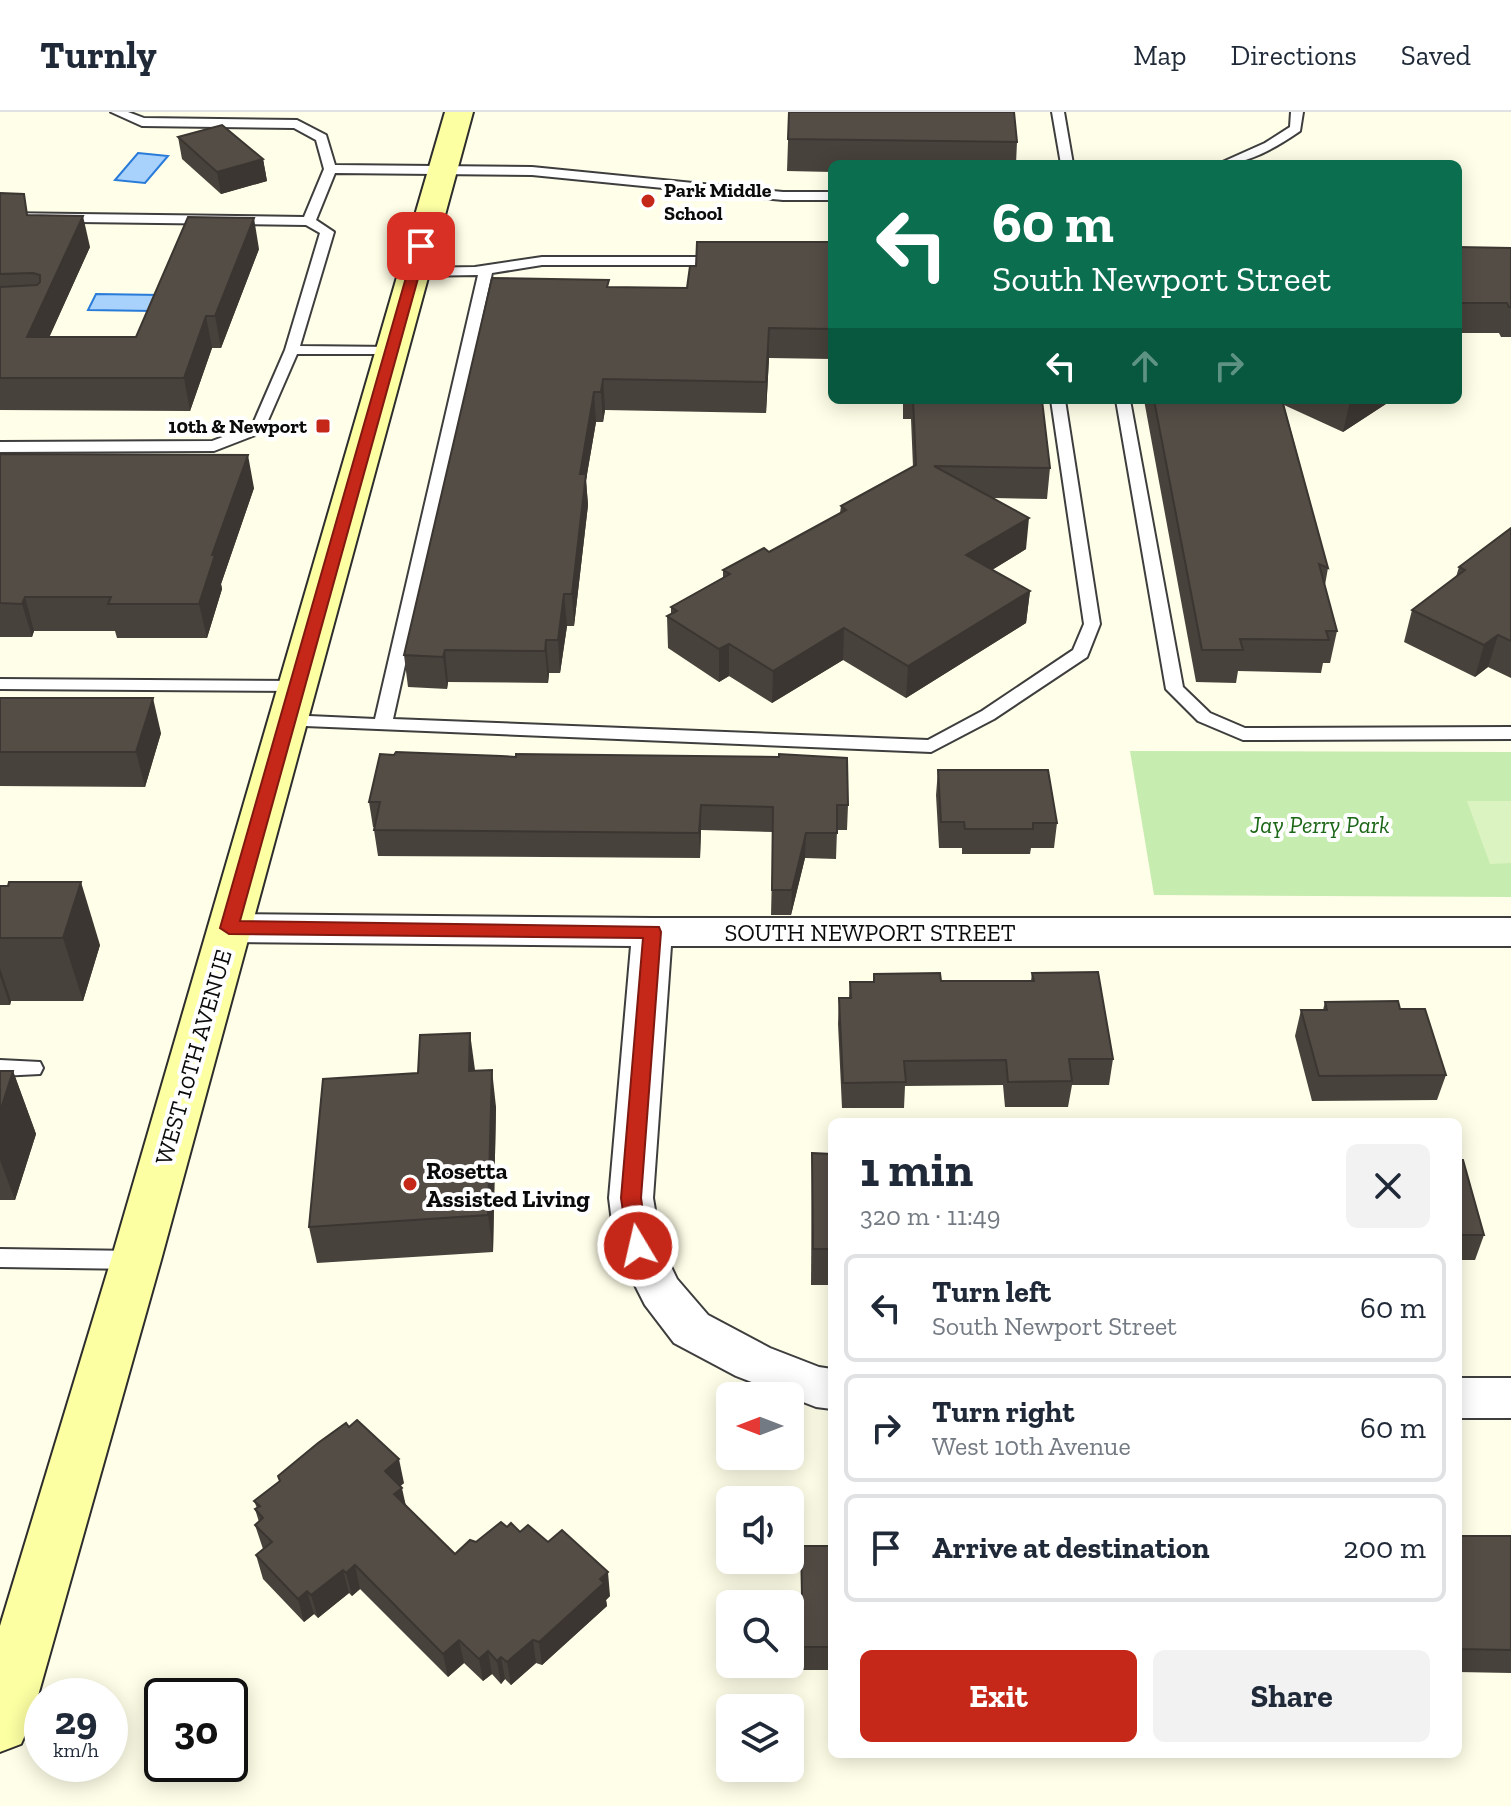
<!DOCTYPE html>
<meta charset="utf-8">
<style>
body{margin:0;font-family:"Zilla Slab",serif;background:#f2f2f3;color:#1f2937;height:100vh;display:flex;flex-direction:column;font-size:30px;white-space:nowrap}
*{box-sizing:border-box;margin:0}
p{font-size:26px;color:#747a83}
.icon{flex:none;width:44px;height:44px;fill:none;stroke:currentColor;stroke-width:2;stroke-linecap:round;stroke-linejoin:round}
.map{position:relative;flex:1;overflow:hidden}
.side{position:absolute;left:828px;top:1006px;width:634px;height:640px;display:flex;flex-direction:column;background:#fff;border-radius:12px;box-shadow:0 4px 20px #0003}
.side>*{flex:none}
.banner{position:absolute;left:828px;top:48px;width:634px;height:244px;border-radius:12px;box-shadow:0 4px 20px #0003;background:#0b6e4f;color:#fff;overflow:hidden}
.needle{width:52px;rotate:270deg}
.controls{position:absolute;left:716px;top:1270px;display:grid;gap:16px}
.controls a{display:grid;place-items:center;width:88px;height:88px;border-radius:12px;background:#fff;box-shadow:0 4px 20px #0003;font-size:40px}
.speed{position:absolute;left:24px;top:1566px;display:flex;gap:16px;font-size:40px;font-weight:700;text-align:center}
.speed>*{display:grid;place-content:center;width:104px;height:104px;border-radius:50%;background:#fff;box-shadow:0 4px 20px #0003;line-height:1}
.speed small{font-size:20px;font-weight:400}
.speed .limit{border:4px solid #111;border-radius:12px;background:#fff;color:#111}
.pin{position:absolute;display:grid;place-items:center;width:68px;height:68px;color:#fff;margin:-34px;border-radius:16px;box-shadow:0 4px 12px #0006}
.me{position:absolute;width:88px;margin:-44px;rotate:351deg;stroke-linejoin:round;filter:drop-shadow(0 0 6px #0008)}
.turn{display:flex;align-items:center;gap:28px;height:168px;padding:0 32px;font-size:36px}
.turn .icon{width:104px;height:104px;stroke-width:2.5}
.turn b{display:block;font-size:56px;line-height:68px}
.lanes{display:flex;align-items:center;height:76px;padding:0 32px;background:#0003;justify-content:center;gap:40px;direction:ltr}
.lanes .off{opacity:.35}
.round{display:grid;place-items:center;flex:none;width:84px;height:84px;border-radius:12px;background:#f2f2f3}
.overview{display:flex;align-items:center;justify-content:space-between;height:136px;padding:0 32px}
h1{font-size:48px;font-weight:800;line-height:60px}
.button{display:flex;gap:16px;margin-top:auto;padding:16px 32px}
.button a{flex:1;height:92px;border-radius:12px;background:#c52718;color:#fff;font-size:32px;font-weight:800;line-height:92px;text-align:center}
.button a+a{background:#f2f2f3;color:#1f2937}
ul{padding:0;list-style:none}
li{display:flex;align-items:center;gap:24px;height:108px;margin:0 16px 12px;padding:0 16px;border:4px solid #e0e1e3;border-radius:12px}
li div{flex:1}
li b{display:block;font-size:30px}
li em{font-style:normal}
header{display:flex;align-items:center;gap:48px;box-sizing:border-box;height:112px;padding:0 40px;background:#fff;border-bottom:2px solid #e0e1e3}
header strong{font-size:38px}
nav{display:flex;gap:44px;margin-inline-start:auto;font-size:28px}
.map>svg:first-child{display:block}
</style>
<header>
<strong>Turnly</strong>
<nav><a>Map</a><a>Directions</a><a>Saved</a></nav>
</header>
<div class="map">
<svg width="1511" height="1694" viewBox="0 0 1511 1694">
<rect width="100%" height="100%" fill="#fffee8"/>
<path fill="#c7ecaf" d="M1130,639L1511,640V785L1154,783Z"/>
<path fill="#dbf3c1" d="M1467,689H1511V751L1490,752Z"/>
<g fill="#a8d1fb" stroke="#297bd9" stroke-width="2">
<path d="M138,41L168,44L145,71L115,68Z"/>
<path d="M96,182L160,183L153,199L88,198Z"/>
</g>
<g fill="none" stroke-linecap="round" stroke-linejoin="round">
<defs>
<g id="lane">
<path d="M111,0H128L144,6L297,8L326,23L335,53L532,55L783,80H832V88H783L532,63L335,61L316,108L334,120L300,234L392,235L397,236V242H297L263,320L214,339L0,340V330L212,329L252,314L285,238L320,121L306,113L0,109V101L304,105L324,57L316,28L294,16L142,14Z"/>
<path d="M1052,0H1064L1073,52H1061Z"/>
<path d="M1291,0H1303L1300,19C1275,36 1249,52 1218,52L1265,31L1290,15Z"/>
<path d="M542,145H721L728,149L721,153H542L492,161L393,607L928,628L982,599L1073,538L1084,512L1051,288H1065L1100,512L1087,545L994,607L931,640L281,613L278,609L281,605L287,603L375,607L478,163L414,164L407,160L414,156L475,155Z"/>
<path d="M1116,288H1130L1183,575L1210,601L1245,616L1511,615V627L1243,628L1198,609L1166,577Z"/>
<path d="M0,567L298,569L307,574L298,579L0,577Z"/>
<path d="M0,948L40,950L43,956L40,962L0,964Z"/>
<path d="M0,1137L136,1139L144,1142L147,1148L144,1154L136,1157L0,1155Z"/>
</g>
<g id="street">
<path d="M229,802L652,806H1511V834H671L653,1086L661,1134L677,1167L708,1203L770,1236L819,1255L832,1257V1297L816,1295L736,1264L674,1231L645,1193L615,1134L609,1086L631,834L229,830L215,826L209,816L215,806Z"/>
<rect x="1458" y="1266" width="53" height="40"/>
</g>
<path id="secondary" d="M445,0H473L161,1148L30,1612L21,1632L0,1640V1514L111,1148Z"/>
</defs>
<use href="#lane" stroke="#3e3e3e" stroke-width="4"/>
<use href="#street" stroke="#3e3e3e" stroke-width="4"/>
<use href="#secondary" stroke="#2d2d2d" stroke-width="4"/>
<use href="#lane" fill="#fff" fill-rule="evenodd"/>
<use href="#street" fill="#fff" fill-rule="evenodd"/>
<use href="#secondary" fill="#fdffa3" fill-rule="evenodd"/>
</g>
<g fill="#48423c">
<path d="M789,0L1017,30L1016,52H832V60L787,59Z"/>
<path d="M178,25L263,47L267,69L221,82L182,47Z"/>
<path d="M0,81L29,103L90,135L49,225H136L259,137L221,236H212L190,299L0,298Z"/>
<path d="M832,130V247L769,246L766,301L605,298L603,310H596L586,368L588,393L574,514H567L560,561H549L548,571L448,570L447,577L408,575L404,543L609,175L687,176L696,154Z"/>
<path d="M1458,135L1511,136V225H1501L1499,221H1458Z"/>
<path d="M903,288H1042L1050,356L1047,387L994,386L1026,437L992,458L1030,479L1026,511L906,586L843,548L772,591L729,564L719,570L668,536L667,504L671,502V495L723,466V458L769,440L840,401L841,394L913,355L911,307H903Z"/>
<path d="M1144,288H1392L1343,320L1284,293L1328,456L1325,473L1337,519L1330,551H1323L1321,561L1238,559L1236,571L1196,570Z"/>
<path d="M0,342L254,376L221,472L222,477L207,526H117L115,519H34L32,525H0Z"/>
<path d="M1511,416V566L1488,555L1475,565L1404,530L1412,498L1456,465L1459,455Z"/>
<path d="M0,586L161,621L145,675L0,674Z"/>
<path d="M938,658L1057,711L1054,736H1031L1030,742H962V736H939L936,683Z"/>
<path d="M369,690L848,693L847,718H837L836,747L805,746L791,803H771L773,720L701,718L700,746L378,744L374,718V715H373Z"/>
<path d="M0,774L100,833L83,889H11L10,893H0Z"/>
<path d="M1032,861L1113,947L1109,973H1072L1068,995H1005L1003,973L905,974L904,996H842L838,912L839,886H849L850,870H874V862L941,869H1031Z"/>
<path d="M1325,890L1446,963L1437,988L1312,989L1295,924L1301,898H1323Z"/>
<path d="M0,959H13L36,1022L15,1088H0Z"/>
<path d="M475,959L496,995L493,1140L317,1151L309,1115Z"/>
<path d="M812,1041L832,1042V1173H811Z"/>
<path d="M1458,1048L1484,1123L1475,1148H1458Z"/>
<path d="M278,1364L404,1371L400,1374L406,1394L455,1442L507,1415L520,1420L610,1484L606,1488L607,1494L542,1553L536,1551L511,1573L505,1567L501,1572L492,1562L483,1569L464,1551L448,1565L360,1477L352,1484L349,1481L318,1506L314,1502L304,1510L263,1467L256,1443L263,1437L255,1413L259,1410L255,1397L257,1396L254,1389L280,1369Z"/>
<path d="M831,1421H832V1558H802L801,1434H830Z"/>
<path d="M1458,1424H1511V1561L1458,1560Z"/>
</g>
<g fill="#3b3631">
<path d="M263,47L267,69L221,82L217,60Z"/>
<path d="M83,104L90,135L35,257L27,225Z"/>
<path d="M254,106L259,137L221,236L215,204Z"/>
<path d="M206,204L212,236L190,299L184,266Z"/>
<path d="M769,216V246L766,301V270Z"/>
<path d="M603,267L605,298L603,310L601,280Z"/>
<path d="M594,280L596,310L586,368L588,393L574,514L572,482L580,362Z"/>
<path d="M1351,288H1392L1343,320L1350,289Z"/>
<path d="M248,343L254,376L221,472L222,477L207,526L199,492L212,443Z"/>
<path d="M1029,406L1026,437L964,475L966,443Z"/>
<path d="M1030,479L1026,511L906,586L908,554Z"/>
<path d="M564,482L567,514L560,561L558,528Z"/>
<path d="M25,485L34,519L32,525L22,492Z"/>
<path d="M844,516L843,548L772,591L773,559Z"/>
<path d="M1498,523L1488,555L1475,565L1484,533Z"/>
<path d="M546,528L549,561L548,571L545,539Z"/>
<path d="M729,532V564L719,570V537Z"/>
<path d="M445,538L448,570L447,577L443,545Z"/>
<path d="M153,586L161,621L145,675L136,640Z"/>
<path d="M701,693V718L700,746L699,721Z"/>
<path d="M806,721L805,746L791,803L792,778Z"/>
<path d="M81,770L100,833L83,889L63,826Z"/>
<path d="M0,856L11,889L10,893L0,864Z"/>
<path d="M470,921L475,958L474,996L469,959Z"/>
<path d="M492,958L496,995L493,1140L488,1103Z"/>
<path d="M13,959L36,1022L15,1088L0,1048V1000Z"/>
<path d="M399,1347L404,1371L390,1383L385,1359Z"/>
<path d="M402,1376L407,1399L394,1382Z"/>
<path d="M355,1453L360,1477L352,1484L346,1461Z"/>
<path d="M343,1458L349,1481L318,1506L311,1483Z"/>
<path d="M608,1460L610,1484L606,1488L607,1494L542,1553L539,1530Z"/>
<path d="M307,1479L314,1502L304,1510L298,1487Z"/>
<path d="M459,1528L464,1551L448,1565L443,1542Z"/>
<path d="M533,1528L536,1551L511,1573L507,1550Z"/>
<path d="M488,1539L492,1562L483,1569L479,1547Z"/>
<path d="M501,1545L505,1567L501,1572L497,1549Z"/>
</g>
<g fill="#544d46" stroke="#3b3631" stroke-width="2">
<path d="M789,0H1014L1017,30L788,27Z"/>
<path d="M222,13L263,47L217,60L178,25Z"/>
<path d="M0,81L24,82L27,103L83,104L27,225H136L188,105L254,106L215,204H206L184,266H0V175L37,173L40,170V163L33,161L0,162Z"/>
<path d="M697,130H832V217L769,216L766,270L603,267L601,280H594L580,362H586L572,482H564L558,528H546L545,539L445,538L443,545L404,543L492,166L609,168L607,175L687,176L690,154H696Z"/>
<path d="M1458,135L1511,136V195H1509L1507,191H1458Z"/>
<path d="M913,288H1042L1050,356L934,354L1029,406L966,443L1030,479L908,554L844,516L773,559L729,532L719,537L667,504L677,499L671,495L730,462L723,458L764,436L769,440L846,398L841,394L916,353Z"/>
<path d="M1154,288H1282L1328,456L1319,452L1337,519H1326L1329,528L1240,527L1243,538H1202Z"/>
<path d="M0,342L248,343L212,443H215L199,492H108L111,485H25L22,492L0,491Z"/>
<path d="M1511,416V529L1498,523L1484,533L1412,498L1465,458L1459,455Z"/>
<path d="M0,586H153L136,640H0Z"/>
<path d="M396,640L501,644L516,645V642L779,645V642L847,646L848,693H837V721H806L792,778H772L773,695L701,693L699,721L374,718L380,690H369L380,642L394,643Z"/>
<path d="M938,658H1048L1057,711H1033V717H965L964,710H941Z"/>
<path d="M9,770H81L63,826H0V774H8Z"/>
<path d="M1098,860L1113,947H1069L1072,969L1008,970L1006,948L904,949L906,970L843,971L839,886H851L850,870H874V862L940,861L941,869H1034L1032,861Z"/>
<path d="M1398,889L1400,897H1425L1446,963L1319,964L1301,898H1327L1325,890Z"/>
<path d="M470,921L469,959L492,958L488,1103L309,1115L323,967L418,961L420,923Z"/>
<path d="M0,959H13L0,1000Z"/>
<path d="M812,1041L832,1042V1137H813Z"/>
<path d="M1458,1048H1463L1484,1123H1458Z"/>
<path d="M357,1308L399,1347L385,1359L402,1376L394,1382L455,1442L470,1428L476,1430L501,1410L507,1415L511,1411L520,1420L528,1413L548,1430L562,1418L608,1460L600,1467L604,1471L539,1530L533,1528L507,1550L501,1545L497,1549L488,1539L479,1547L459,1528L443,1542L355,1453L346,1461L343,1458L311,1483L307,1479L298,1487L256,1443L272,1430L255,1413L263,1406L255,1397L260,1394L254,1389L280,1369L278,1364L318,1331L346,1311L349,1315Z"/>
<path d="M831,1421H832V1535H803L801,1434H831Z"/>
<path d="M1458,1424H1511V1538L1458,1537Z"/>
</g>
<path fill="#c52718" stroke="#801910" stroke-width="2" d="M421,131L427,134L240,809L659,815L661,820L641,1086L648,1134L645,1140L638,1142L631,1140L628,1134L621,1086L643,826L229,822L220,816L415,134Z"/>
<g fill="#c52718" stroke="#fff" stroke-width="3">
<circle cx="648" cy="89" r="8"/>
<rect x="315" y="306" width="16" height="16" rx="4"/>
<circle cx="410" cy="1072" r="8"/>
</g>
<g text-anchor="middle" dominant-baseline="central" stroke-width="8" stroke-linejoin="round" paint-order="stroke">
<g font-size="20" font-weight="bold" fill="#0b0b0b" stroke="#fff" text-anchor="start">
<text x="664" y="78">Park Middle<tspan x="664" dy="23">School</tspan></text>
<text x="307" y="314" text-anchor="end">10th &amp; Newport</text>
</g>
<g font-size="24" font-style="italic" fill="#1c6717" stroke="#fff">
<text x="1320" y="712">Jay Perry Park</text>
</g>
<g font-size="24" fill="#0b0b0b" stroke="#fff">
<text x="870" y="820">SOUTH NEWPORT STREET</text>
<text transform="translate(193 945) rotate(-74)">WEST 10TH AVENUE</text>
</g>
<g font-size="24" font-weight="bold" fill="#0b0b0b" stroke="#fff" text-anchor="start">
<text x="426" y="1058">Rosetta<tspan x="426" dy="28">Assisted Living</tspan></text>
</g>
</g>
</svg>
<div class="controls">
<a><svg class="needle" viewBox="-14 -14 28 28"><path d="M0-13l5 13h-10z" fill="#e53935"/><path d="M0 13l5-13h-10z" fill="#747a83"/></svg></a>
<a><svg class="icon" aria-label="sound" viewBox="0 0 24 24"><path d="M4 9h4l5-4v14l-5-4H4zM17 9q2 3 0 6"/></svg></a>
<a><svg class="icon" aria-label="search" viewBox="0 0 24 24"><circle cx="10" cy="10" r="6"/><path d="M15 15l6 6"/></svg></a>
<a><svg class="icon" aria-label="layers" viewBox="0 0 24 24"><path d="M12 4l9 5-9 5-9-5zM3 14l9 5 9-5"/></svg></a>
</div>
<div class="speed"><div>29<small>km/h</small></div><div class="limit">30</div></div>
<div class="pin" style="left:421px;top:134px;background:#d93025"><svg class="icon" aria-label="arrive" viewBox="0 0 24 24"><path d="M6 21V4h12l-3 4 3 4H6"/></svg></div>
<svg class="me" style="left:638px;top:1134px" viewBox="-20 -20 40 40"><circle r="17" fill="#c52718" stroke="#fff" stroke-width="3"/><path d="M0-11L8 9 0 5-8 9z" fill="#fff"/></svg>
<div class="banner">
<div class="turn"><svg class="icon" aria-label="left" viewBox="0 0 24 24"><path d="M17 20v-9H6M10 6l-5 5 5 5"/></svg><div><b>60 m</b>South Newport Street</div></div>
<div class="lanes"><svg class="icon" aria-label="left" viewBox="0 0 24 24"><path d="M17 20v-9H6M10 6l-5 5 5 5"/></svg><svg class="icon off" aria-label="ahead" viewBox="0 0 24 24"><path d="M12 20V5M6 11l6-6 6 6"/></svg><svg class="icon off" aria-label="right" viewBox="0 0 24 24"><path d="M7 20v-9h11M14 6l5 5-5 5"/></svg></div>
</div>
<section class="side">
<div class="overview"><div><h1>1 min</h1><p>320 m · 11:49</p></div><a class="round"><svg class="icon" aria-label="close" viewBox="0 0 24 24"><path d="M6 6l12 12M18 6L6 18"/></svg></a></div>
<ul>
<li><svg class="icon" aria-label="left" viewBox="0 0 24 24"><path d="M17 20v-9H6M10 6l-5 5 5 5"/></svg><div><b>Turn left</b><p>South Newport Street</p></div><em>60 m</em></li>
<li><svg class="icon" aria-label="right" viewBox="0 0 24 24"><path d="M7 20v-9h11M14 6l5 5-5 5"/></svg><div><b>Turn right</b><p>West 10th Avenue</p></div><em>60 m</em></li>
<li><svg class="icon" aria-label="arrive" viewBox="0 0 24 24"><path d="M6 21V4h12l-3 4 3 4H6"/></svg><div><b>Arrive at destination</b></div><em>200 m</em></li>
</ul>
<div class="button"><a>Exit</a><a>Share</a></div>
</section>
</div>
